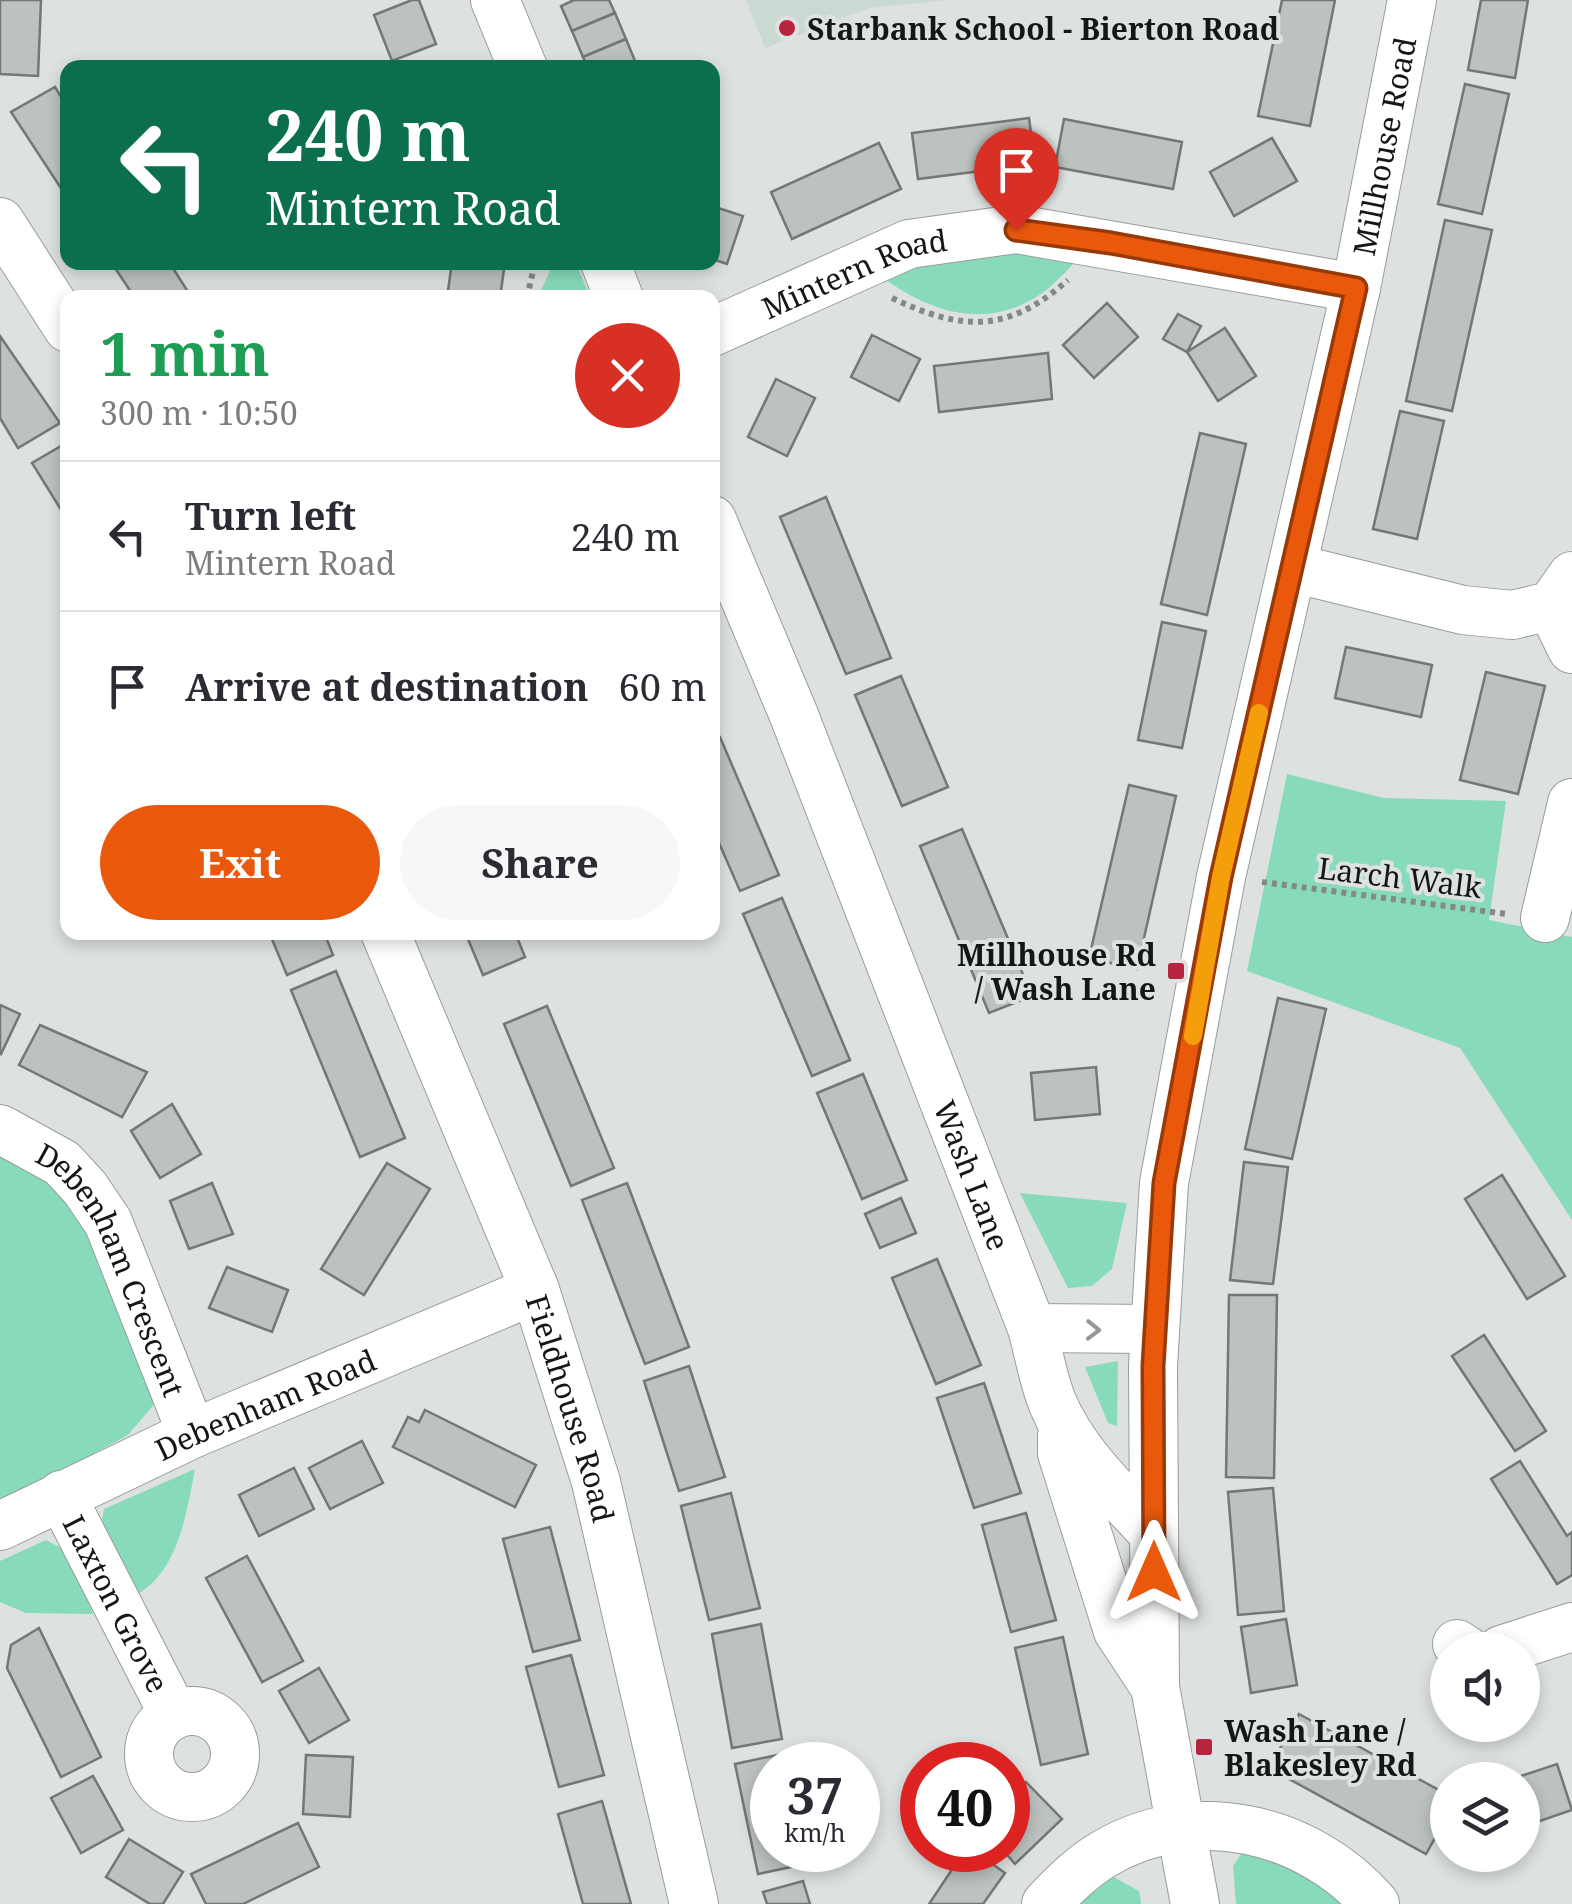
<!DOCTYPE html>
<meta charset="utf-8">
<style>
body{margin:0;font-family:"Noto Serif",serif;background:#f7f7f7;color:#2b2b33;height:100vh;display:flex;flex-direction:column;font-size:38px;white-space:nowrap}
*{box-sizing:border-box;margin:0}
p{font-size:32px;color:#7c7c81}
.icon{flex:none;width:55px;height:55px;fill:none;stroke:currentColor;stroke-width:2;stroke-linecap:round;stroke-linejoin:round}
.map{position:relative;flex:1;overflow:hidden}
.side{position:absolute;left:60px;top:290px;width:660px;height:650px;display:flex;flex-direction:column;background:#fff;border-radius:20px;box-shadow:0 5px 15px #0003}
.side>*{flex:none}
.top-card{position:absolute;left:60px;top:60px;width:660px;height:210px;border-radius:20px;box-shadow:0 5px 15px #0003;background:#0b6e4f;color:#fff;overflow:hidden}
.buttons{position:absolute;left:1430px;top:1632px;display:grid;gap:20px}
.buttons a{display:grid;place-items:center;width:110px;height:110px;border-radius:50%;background:#fff;box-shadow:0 5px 15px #0003;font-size:50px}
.speed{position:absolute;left:750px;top:1742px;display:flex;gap:20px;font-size:50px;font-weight:700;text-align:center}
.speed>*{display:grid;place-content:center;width:130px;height:130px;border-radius:50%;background:#fff;box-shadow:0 5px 15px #0003;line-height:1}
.speed small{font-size:25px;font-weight:400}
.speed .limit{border:15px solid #d22;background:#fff;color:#111}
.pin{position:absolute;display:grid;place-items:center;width:85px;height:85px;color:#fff;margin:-102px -42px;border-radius:50% 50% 50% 0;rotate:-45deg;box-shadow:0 0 10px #0007}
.pin .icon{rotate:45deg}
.me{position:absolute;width:110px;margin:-55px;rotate:0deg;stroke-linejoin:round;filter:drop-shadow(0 0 8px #0008)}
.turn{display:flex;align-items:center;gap:35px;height:210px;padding:0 40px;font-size:45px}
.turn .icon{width:130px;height:130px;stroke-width:2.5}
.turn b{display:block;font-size:70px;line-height:85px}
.round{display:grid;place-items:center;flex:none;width:105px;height:105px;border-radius:52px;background:#f7f7f7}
.summary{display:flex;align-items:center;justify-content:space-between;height:170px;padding:0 40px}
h1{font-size:60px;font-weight:700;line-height:75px;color:#1e9e55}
.cta{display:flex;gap:20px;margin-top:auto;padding:20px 40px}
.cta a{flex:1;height:115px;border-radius:60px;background:#ea580c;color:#fff;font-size:40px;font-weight:700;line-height:115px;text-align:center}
.cta a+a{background:#f7f7f7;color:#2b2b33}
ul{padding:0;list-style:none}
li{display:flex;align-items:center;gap:30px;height:150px;padding:0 40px;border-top:2px solid #e1e1e2}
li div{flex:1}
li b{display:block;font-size:38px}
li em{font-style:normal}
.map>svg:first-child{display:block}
</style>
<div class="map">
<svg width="1572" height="1904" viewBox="0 0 1572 1904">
<rect width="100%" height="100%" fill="#dde2e0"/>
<path fill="#cbd9d3" d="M746,0H948L869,8L765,48Z"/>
<g fill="#87dbbb">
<path d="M1087,250C1072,264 1058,282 1041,294C982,333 924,310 874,271L912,254Z"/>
<path d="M554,262L576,263L590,297H538Z"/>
<path d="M1287,774L1384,798L1506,801L1489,920L1572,937V1220L1460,1048L1247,971Z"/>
<path d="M0,1146L71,1193L156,1402L128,1435L0,1504Z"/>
<path d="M1020,1193L1127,1203L1112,1269L1092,1286L1068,1288Z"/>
<path d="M1118,1361L1117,1426L1108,1423L1085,1367Z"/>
<path d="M195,1469C186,1515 178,1577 130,1598L99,1536L104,1509Z"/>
<path d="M46,1540L71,1553L93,1614L26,1613L0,1602V1561Z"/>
<path d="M1246,1847L1277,1850L1346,1904H1236L1233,1866Z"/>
<path d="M1112,1876L1139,1891L1141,1904H1069Z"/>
</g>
<g fill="#bcc2bf" stroke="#727875" stroke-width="2.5">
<path d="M0,0H41L38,76L0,74Z"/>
<path d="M412,0H419L436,44L392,61L374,15Z"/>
<path d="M574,0H609L615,13L572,31L561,6Z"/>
<path d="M1282,0H1335L1310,126L1258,116Z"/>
<path d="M1481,0H1528L1515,78L1468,70Z"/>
<path d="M615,13L626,39L583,57L572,31Z"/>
<path d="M626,39L637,66L588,68L583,57Z"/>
<path d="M1465,84L1509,94L1482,214L1438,204Z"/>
<path d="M55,87L68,108V199L11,112Z"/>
<path d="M1029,118L1035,164L918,179L912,133Z"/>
<path d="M1064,119L1182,142L1173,189L1055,167Z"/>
<path d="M1272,138L1297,181L1234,216L1210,172Z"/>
<path d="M879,143L901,189L792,239L771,192Z"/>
<path d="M712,206L743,216L727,264L712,259Z"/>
<path d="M1445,220L1492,230L1452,411L1406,401Z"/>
<path d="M111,262H169L192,298H135Z"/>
<path d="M452,262H505L500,298H447Z"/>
<path d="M1107,303L1138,337L1094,378L1063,345Z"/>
<path d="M1178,314L1201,326L1187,352L1163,339Z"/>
<path d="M1225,328L1256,376L1218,401L1187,352Z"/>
<path d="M872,335L920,359L899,401L851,377Z"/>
<path d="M0,336L60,423L18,448L0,418Z"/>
<path d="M1048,353L1052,399L939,412L934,366Z"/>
<path d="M776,379L815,398L787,456L748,437Z"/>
<path d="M1400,411L1444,421L1417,539L1373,529Z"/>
<path d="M1200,433L1246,444L1207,615L1161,604Z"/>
<path d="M68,442V521L32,463Z"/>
<path d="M826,497L891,658L846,674L780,517Z"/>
<path d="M1162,622L1206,631L1182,748L1138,740Z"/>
<path d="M1346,647L1432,665L1421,717L1335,698Z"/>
<path d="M1486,672L1545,686L1518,794L1460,780Z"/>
<path d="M901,676L948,787L902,806L855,695Z"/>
<path d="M720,737L779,875L740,891L712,827V740Z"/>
<path d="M1129,785L1176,796L1137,969L1089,958Z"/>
<path d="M962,829L1032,996L989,1013L920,846Z"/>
<path d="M782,898L850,1060L812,1076L743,914Z"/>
<path d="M269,932H324L333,955L287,975Z"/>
<path d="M465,932H515L525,957L483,975Z"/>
<path d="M336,971L405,1138L360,1157L291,990Z"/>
<path d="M1278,998L1326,1009L1292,1159L1245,1149Z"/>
<path d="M0,1005L20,1014L1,1054L0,1053Z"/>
<path d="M547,1006L614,1168L571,1186L504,1024Z"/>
<path d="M40,1025L147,1072L122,1117L19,1065Z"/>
<path d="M1096,1067L1100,1114L1035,1120L1031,1073Z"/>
<path d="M863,1074L907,1180L862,1199L817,1093Z"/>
<path d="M172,1104L201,1154L160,1178L131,1131Z"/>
<path d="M1244,1162L1288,1167L1273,1284L1230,1280Z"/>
<path d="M387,1163L430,1189L364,1295L321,1269Z"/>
<path d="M1502,1175L1565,1276L1527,1299L1465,1199Z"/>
<path d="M212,1183L233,1234L189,1249L170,1201Z"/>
<path d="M627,1183L689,1347L645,1364L582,1200Z"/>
<path d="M901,1198L916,1233L880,1248L865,1214Z"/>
<path d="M937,1259L981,1365L936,1384L892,1278Z"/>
<path d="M227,1267L288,1290L272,1332L209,1308Z"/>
<path d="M1229,1295H1277L1274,1478L1226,1477Z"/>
<path d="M1484,1335L1546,1431L1515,1451L1452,1356Z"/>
<path d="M689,1366L725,1477L679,1491L644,1381Z"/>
<path d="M984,1383L1021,1493L974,1508L937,1398Z"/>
<path d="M425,1410L536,1465L515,1507L393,1447L408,1417L419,1422Z"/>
<path d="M362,1441L383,1483L330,1509L309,1468Z"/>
<path d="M1520,1461L1567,1536L1572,1532V1575L1557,1584L1491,1479Z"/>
<path d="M294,1468L314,1509L259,1536L239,1495Z"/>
<path d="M1273,1488L1284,1611L1238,1615L1228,1492Z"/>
<path d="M731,1493L760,1608L709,1620L681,1506Z"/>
<path d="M1026,1513L1056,1620L1011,1632L982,1525Z"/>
<path d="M550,1527L580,1640L533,1652L503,1539Z"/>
<path d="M247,1556L303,1661L262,1682L206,1578Z"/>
<path d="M1286,1619L1297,1685L1251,1693L1241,1627Z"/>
<path d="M761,1624L782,1739L732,1748L712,1634Z"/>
<path d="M39,1628L101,1757L61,1777L7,1668L11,1645Z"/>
<path d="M1063,1637L1088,1754L1041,1765L1015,1648Z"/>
<path d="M571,1655L604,1775L559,1787L526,1667Z"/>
<path d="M319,1668L349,1720L309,1743L279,1691Z"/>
<path d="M1299,1714L1448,1795V1815L1426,1854L1269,1768Z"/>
<path d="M782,1754L784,1765H772V1850H802L805,1864L758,1874L735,1764Z"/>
<path d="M306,1755L353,1757L350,1817L303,1814Z"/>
<path d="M1557,1764L1572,1810L1522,1827V1780H1509Z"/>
<path d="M93,1776L123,1830L81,1853L51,1798Z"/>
<path d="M1026,1782L1062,1819L1015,1864L1003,1850H1008V1800Z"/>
<path d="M602,1801L631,1904H583L558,1814Z"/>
<path d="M298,1823L319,1867L243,1904H206L191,1874Z"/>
<path d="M129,1839L183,1872L163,1904H150L106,1877Z"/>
<path d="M965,1850H973L1005,1873L983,1904H929Z"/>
<path d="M803,1881L810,1904H767L763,1892Z"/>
</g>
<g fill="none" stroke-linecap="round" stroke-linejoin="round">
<defs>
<g id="minor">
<path d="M495,0L523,68"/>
<path d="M0,222L68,328"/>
<path d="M605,262L619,298"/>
<path id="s1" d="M712,332L909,244L1016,229L1356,288"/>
<path id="s2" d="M712,520L793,713L1032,1328C1039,1353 1043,1380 1053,1404C1074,1454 1117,1493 1153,1533"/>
<path d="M1293,568L1463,610L1512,615L1551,606L1572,576"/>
<path d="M1551,606L1572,649"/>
<path d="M1545,918L1572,803"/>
<path id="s3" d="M385,932L535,1290L596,1482L694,1904"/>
<path id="s4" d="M0,1129L62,1163L85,1188L108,1222L192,1434"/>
<path d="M1032,1328L1154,1329"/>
<path d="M1062,1435V1453L1118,1631L1155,1687"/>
<path id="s5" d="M61,1495L174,1715"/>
<path id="s6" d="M0,1526L192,1434L535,1290"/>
<path d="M1457,1644L1466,1650"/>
<path d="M1501,1650L1572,1627"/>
<circle cx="192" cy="1754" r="43"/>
<path d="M1046,1904C1064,1885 1082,1867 1104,1854C1195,1800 1309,1828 1375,1904"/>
<path id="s7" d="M1195,1904L1155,1687L1153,1366L1164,1183L1221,877L1356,288L1412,0"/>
</g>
</defs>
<use href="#minor" stroke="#979d9a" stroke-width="50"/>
<g stroke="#848886" stroke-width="6" stroke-dasharray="5 5" stroke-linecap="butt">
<path d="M527,298L535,262"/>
<path d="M892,298C962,331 1007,334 1068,280"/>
<path d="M1262,882L1507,914"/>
</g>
<use href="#minor" stroke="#fff" stroke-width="48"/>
</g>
<defs><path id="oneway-chevron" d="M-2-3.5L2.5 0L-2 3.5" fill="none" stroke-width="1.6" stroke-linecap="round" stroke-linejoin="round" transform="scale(2.5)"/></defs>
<use stroke="#969796" href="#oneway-chevron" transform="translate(1093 1330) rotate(1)"/>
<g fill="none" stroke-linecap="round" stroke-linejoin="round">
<defs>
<path id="route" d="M1016,230L1111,243L1356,288L1221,877L1164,1183L1153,1366L1154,1572"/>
</defs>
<use href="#route" stroke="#983908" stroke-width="25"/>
<use href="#route" stroke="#ea580c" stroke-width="18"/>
<path stroke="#f59e0b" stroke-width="18" d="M1193,1036L1221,877L1259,713"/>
</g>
<g fill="#b6243d" stroke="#dde2e0" stroke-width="4">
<circle cx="787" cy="28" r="10"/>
<rect x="1166" y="961" width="20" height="20" rx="5"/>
<rect x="1194" y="1737" width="20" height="20" rx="5"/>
</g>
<g text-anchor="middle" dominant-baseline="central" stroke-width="8" stroke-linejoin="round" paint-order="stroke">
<g font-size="30" font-weight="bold" fill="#151716" stroke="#dde2e0" text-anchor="start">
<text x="807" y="28">Starbank School - Bierton Road</text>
<text x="1156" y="954" text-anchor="end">Millhouse Rd<tspan x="1156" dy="34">/ Wash Lane</tspan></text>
<text x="1224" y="1730">Wash Lane /<tspan x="1224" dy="34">Blakesley Rd</tspan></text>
</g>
<g font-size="30" fill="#151716" stroke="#dde2e0">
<text stroke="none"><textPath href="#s7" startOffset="1785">Millhouse Road</textPath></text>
<text stroke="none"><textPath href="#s1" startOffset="155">Mintern Road</textPath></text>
<text transform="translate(1400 877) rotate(7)">Larch Walk</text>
<text stroke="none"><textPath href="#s2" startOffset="705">Wash Lane</textPath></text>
<text stroke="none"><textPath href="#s4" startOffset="188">Debenham Crescent</textPath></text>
<text stroke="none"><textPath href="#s6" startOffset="292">Debenham Road</textPath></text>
<text stroke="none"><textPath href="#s3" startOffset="512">Fieldhouse Road</textPath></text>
<text stroke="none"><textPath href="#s5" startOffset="122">Laxton Grove</textPath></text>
</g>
</g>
</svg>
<div class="buttons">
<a><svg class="icon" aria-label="sound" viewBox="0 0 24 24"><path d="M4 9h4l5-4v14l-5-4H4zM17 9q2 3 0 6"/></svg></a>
<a><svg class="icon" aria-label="layers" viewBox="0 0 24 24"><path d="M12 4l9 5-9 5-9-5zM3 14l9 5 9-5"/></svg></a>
</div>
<div class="speed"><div>37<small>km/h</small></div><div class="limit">40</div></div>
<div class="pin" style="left:1016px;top:230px;background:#d93025"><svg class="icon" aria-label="arrive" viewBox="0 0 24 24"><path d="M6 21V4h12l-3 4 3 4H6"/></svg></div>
<svg class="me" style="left:1154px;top:1572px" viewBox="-20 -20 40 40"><path d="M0-17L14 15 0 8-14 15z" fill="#ea580c" stroke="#fff" stroke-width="4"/></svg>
<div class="top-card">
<div class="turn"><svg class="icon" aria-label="left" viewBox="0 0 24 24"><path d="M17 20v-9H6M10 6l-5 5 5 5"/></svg><div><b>240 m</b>Mintern Road</div></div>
</div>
<section class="side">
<div class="summary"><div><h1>1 min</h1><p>300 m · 10:50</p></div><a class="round" style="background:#d93025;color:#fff"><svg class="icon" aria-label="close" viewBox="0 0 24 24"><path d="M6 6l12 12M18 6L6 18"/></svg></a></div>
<ul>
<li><svg class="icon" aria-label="left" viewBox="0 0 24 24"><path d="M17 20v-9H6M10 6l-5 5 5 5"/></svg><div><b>Turn left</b><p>Mintern Road</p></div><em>240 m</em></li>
<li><svg class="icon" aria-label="arrive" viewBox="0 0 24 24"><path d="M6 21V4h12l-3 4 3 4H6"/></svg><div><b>Arrive at destination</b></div><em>60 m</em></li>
</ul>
<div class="cta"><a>Exit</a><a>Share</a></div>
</section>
</div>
